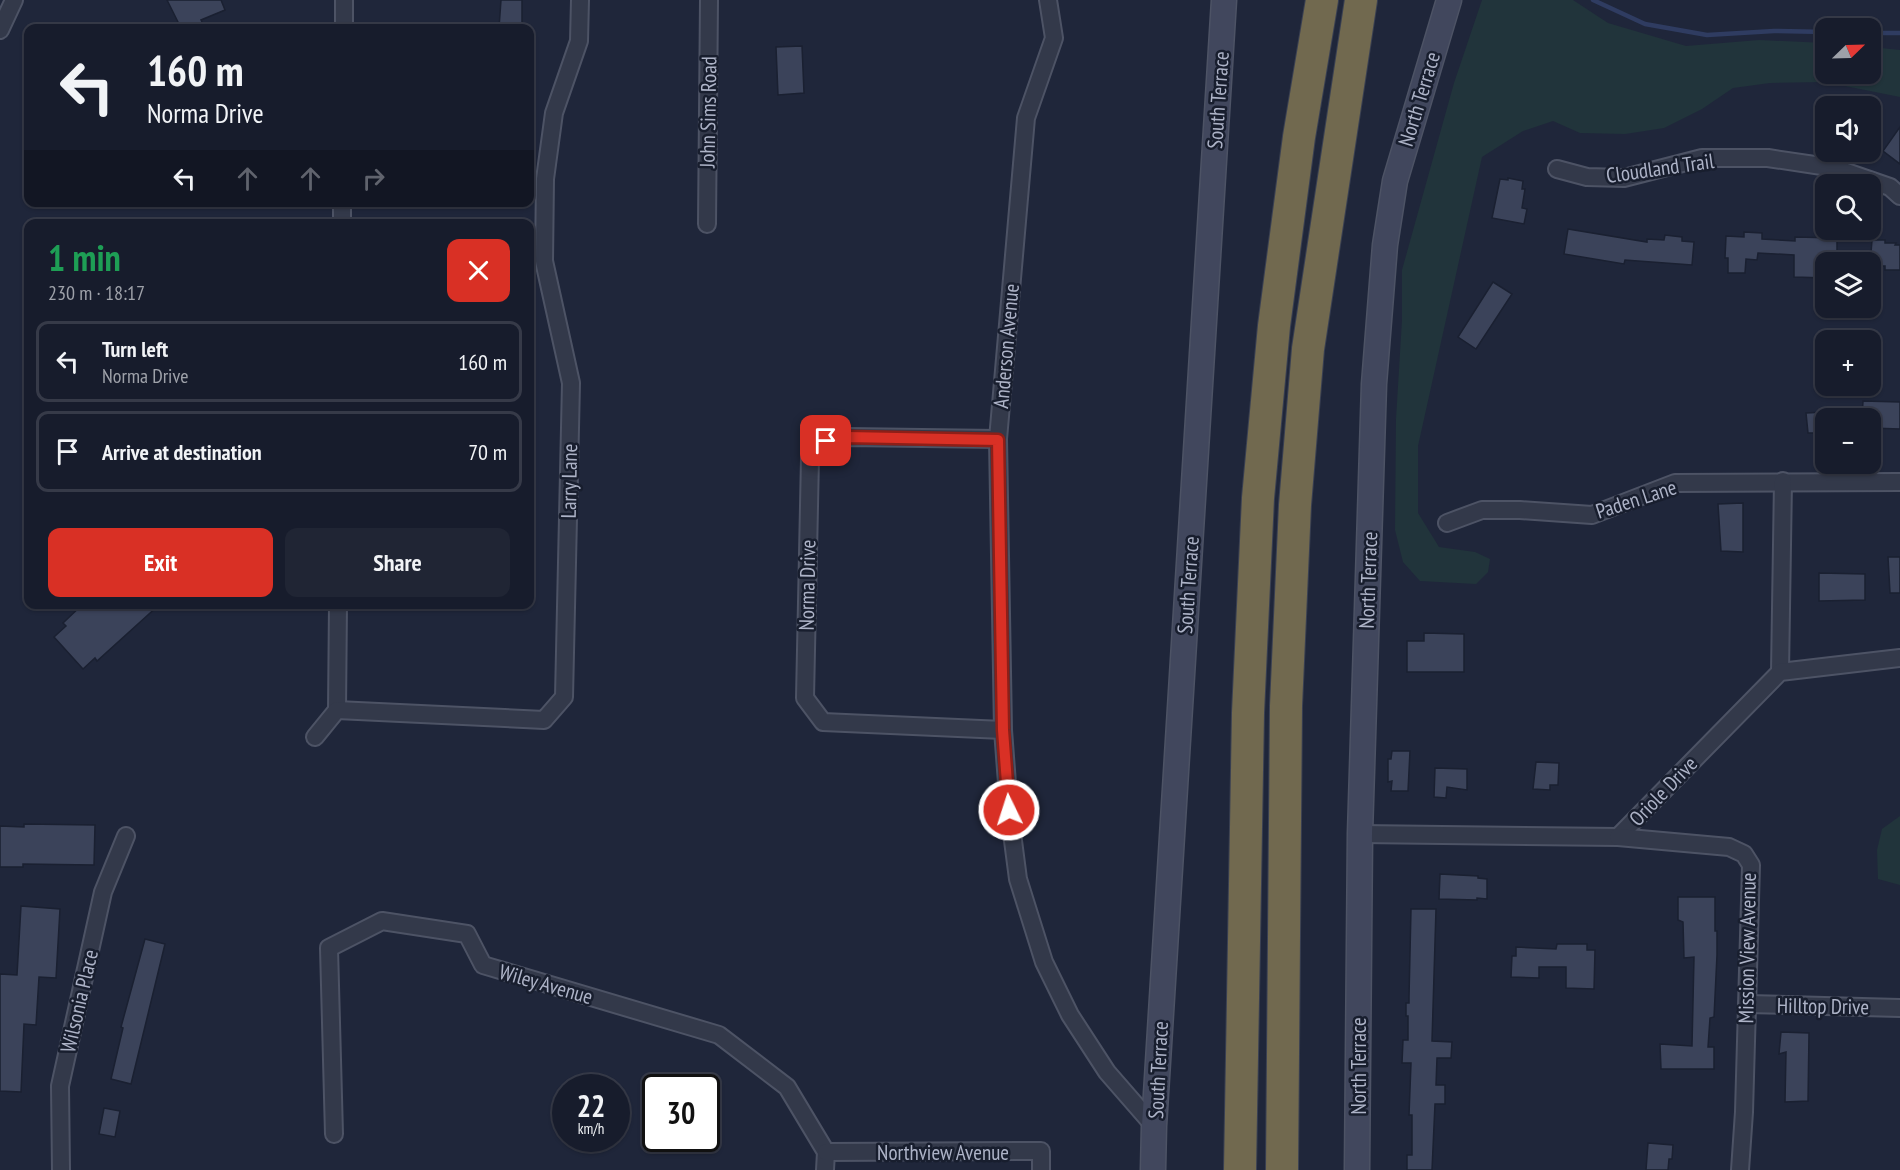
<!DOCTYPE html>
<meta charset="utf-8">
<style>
body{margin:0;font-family:"PT Sans Narrow",sans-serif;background:#202534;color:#f1f3f6;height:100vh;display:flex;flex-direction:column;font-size:22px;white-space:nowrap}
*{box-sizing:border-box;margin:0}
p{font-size:20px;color:#9ea1a9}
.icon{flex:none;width:33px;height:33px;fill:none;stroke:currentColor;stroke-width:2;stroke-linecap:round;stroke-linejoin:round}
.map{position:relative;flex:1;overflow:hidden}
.details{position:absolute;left:24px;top:219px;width:510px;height:390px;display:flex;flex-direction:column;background:#171c2c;border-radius:12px;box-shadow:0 2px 4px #0004,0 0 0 2px #363a48}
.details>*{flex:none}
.top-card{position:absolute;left:24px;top:24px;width:510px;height:183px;border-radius:12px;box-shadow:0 2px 4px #0004,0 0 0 2px #363a48;background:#171c2c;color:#f1f3f6;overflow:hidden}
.needle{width:39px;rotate:67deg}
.controls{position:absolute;left:1815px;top:18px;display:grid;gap:12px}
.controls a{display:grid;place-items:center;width:66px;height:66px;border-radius:12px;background:#171c2c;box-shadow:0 2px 4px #0004,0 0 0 2px #363a48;font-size:30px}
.speed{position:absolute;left:552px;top:1074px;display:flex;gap:12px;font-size:30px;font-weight:700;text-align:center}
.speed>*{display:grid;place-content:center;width:78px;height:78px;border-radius:50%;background:#171c2c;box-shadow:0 2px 4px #0004,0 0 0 2px #363a48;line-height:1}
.speed small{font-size:15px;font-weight:400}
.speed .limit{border:3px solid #111;border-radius:9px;background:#fff;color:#111}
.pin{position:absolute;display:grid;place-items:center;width:51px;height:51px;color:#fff;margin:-26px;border-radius:12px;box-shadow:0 3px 9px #0006}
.me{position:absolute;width:66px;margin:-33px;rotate:356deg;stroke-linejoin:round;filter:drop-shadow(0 0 4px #0008)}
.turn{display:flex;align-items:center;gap:21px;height:126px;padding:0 24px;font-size:27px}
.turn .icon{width:78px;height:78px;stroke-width:2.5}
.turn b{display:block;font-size:42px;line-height:51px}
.lanes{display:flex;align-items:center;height:57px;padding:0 24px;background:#0003;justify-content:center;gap:30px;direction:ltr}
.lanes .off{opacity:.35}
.round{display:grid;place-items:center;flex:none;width:63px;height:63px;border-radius:12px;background:#202534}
.summary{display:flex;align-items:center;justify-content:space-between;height:102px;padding:0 24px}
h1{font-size:36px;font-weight:600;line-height:45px;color:#1e9e55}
.button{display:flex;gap:12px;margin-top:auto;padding:12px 24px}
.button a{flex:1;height:69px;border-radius:12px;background:#d93025;color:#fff;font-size:24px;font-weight:600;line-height:69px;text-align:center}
.button a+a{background:#202534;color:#f1f3f6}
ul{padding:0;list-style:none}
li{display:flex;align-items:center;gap:18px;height:81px;margin:0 12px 9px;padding:0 12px;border:3px solid #363a48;border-radius:12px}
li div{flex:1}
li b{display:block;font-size:22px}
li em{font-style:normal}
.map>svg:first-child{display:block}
</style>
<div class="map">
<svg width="1900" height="1170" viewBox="0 0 1900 1170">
<rect width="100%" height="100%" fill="#1f263a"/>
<g fill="#21343b">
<path d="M1482,0H1573L1608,23L1686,46L1759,40L1825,43L1826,74H1870L1871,47L1900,50V97L1825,82L1770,83L1733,88L1702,109L1664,128L1625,134L1580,133L1553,121L1523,131L1482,157L1418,446V513L1439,547L1475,552L1490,559L1488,572L1476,584L1420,581L1403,562L1395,530L1396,419L1402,320V270L1454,83Z"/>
<path d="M1900,816V885L1878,879L1877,850L1882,829Z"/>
</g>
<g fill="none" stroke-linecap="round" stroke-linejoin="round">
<g stroke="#2f3c61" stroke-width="4.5">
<path d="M1593,0L1645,24L1707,35L1774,31L1826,32"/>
<path d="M1870,33H1900"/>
</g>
</g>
<g fill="#3b435a" stroke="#1a2031" stroke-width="1.5">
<path d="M167,0H221L225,10L201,20L205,28H181Z"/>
<path d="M501,0H522V28H499Z"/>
<path d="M802,46L804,93L778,95L776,47Z"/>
<path d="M1900,127V164L1883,151Z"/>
<path d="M1508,178L1523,181L1522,189H1525L1522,208L1527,209L1524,224L1492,218L1500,179L1508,180Z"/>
<path d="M1568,229L1647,242V239L1664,240L1665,235L1682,237V241L1694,242L1692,265L1625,260L1624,264L1564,254Z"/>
<path d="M1744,232L1762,233V239L1795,241V237L1837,238V262H1826V278L1794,277V255L1758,253L1757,260L1746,259L1745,273H1728V258H1725L1726,236L1744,237Z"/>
<path d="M1872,240H1885V243H1896L1895,245H1900V270H1885V266H1870Z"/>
<path d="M1493,282L1512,294L1476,349L1458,337Z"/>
<path d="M1863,401L1900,402V429L1870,428V418H1862Z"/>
<path d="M1826,412V433H1808L1806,413Z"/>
<path d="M1743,503V552L1721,551L1718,504Z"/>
<path d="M1888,557H1900V593H1890Z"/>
<path d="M1819,573L1865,574V600L1819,601Z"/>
<path d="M83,604H160L97,661L95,658L83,669L54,637L66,626L63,623Z"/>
<path d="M1424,633L1464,634V672H1407V641H1424Z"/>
<path d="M1392,751H1410L1408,791H1391L1392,781L1388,782V759H1391Z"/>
<path d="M1536,762L1559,763L1558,785H1550V790L1533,789Z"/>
<path d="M1435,768L1467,769V790L1447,787L1446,798L1434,797Z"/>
<path d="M24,824L95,825L94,865L23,864V867H0V826L24,827Z"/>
<path d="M1440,874L1478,876V878L1487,879V899L1477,898V900L1439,899Z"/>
<path d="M1678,897H1715V931H1717V955L1714,1017L1710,1018L1708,1047H1714V1069H1661L1660,1044L1692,1046L1694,957L1684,958L1683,922L1678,920Z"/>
<path d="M21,906L60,909L56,978L39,977L36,1025L24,1024L21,1092L0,1091V974L17,975Z"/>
<path d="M1411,909H1436L1432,1041L1452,1042L1451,1058H1437L1436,1085H1445V1104H1435L1432,1170H1407V1155H1412V1115H1409L1411,1063H1402L1403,1040H1408V1016H1406V1003H1409V997Z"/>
<path d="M145,939L165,944L131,1084L111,1079L123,1028L121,1027Z"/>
<path d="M1557,944H1587V950H1595L1594,989L1566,988V967H1539V978L1511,977L1512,956H1516V947L1556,949Z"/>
<path d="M1781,1032L1809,1033L1808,1101L1785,1102L1786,1052L1779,1054Z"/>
<path d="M104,1108L120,1111L115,1137L99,1134Z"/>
<path d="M1648,1143L1673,1145L1672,1159H1669L1668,1170H1646Z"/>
</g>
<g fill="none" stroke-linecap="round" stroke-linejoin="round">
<defs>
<g id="street">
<path d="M1048,0L1054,38L1026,118L998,439L1003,730L1009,810L1018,879L1044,962L1070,1015L1107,1072L1154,1126"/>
<path d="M344,28V0"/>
<path d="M0,30L14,0"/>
<path d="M1557,169L1587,177L1624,178L1702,158H1768L1835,168L1890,187L1900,196"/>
<path d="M342,224V202"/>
<path d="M707,224L709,0"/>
<path d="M998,439L847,437L826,441L810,458L805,698L823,722L1003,730"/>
<path d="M1447,523L1482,510H1520L1592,515L1675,483L1900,482"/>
<path d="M1780,672L1783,481"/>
<path d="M337,710L338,604"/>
<path d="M315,737L337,710L544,720L564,697L571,383L544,261L545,179L554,113L579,41L580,0"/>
<path d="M1360,834L1618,837L1780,672L1900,658"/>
<path d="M1618,837L1729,847L1744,854L1751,865L1744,1112L1740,1170"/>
<path d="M1747,1004L1900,1008"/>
<path d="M334,1134L329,948L382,921L467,934L483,965L719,1035L787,1087L826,1152L825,1170"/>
<path d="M826,1152L1041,1151V1170"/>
<path d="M61,1170L60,1086L103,892L126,836"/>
</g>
<g id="secondary">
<path d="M1153,1170L1154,1126L1224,0"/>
<path d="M1357,1170L1360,834L1374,384L1385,245L1395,181L1449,0"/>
</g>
<g id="highway">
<path d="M1240,1170L1248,713L1258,498L1274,326L1299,137L1322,0"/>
<path d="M1282,1170L1286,706L1295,505L1308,349L1361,0"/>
</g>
</defs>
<use href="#street" stroke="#4d5365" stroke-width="20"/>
<use href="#secondary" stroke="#4d5365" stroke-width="27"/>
<use href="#highway" stroke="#3a4052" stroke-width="34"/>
<use href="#street" stroke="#33394a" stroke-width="16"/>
<use href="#secondary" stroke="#41475d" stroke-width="24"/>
<use href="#highway" stroke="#71694f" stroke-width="32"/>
</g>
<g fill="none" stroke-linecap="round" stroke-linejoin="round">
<defs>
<path id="route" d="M826,441L847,437L998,440L1003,730L1009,810"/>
</defs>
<use href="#route" stroke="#8d1f18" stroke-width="15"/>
<use href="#route" stroke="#d93025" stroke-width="10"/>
</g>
<g text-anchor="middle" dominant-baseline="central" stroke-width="5" stroke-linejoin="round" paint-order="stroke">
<g font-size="21" fill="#adb3c7" stroke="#181e2e">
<text transform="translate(1419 99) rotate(-73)">North Terrace</text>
<text transform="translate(1218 100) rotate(-86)">South Terrace</text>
<text transform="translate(708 112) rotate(-89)">John Sims Road</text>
<text transform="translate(1660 168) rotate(-8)">Cloudland Trail</text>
<text transform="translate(1006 346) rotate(-85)">Anderson Avenue</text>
<text transform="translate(569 481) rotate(-89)">Larry Lane</text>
<text transform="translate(1636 499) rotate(-18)">Paden Lane</text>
<text transform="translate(1368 580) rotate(-88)">North Terrace</text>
<text transform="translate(807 585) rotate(-89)">Norma Drive</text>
<text transform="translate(1188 585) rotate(-86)">South Terrace</text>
<text transform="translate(1663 791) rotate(-46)">Oriole Drive</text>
<text transform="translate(1747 948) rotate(-89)">Mission View Avenue</text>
<text transform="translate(546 984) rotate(16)">Wiley Avenue</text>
<text transform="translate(79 1001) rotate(-77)">Wilsonia Place</text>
<text transform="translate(1823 1006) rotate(1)">Hilltop Drive</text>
<text transform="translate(1358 1066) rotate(-90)">North Terrace</text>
<text transform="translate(1158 1070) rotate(-87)">South Terrace</text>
<text x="943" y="1152">Northview Avenue</text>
</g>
</g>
</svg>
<div class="controls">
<a><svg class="needle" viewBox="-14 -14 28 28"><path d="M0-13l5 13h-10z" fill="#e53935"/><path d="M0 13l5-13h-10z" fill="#9ea1a9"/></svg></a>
<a><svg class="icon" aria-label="sound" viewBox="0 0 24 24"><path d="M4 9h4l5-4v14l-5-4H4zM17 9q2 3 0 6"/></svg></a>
<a><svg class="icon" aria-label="search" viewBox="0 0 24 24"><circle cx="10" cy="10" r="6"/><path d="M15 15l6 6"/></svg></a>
<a><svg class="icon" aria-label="layers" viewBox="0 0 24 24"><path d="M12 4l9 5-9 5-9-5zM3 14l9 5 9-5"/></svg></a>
<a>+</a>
<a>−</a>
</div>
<div class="speed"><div>22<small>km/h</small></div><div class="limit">30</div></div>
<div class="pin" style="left:826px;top:441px;background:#d93025"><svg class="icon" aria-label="arrive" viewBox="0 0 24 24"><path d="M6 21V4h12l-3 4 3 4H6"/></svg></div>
<svg class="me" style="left:1009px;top:810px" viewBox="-20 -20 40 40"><circle r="17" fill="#d93025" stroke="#fff" stroke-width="3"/><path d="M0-11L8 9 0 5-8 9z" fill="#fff"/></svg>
<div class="top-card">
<div class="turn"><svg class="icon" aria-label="left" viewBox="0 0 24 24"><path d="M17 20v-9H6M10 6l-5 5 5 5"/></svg><div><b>160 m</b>Norma Drive</div></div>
<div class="lanes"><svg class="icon" aria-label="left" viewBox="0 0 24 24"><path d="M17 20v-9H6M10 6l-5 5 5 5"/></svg><svg class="icon off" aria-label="ahead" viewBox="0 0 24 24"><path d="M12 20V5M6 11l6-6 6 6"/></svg><svg class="icon off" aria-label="ahead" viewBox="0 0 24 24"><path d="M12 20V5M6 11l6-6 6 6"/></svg><svg class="icon off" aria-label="right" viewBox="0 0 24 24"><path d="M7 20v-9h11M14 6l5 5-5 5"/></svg></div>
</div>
<section class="details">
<div class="summary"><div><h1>1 min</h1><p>230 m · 18:17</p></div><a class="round" style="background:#d93025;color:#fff"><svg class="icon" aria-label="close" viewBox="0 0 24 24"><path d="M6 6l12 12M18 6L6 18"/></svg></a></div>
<ul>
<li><svg class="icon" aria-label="left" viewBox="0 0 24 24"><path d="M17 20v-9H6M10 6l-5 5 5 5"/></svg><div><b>Turn left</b><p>Norma Drive</p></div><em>160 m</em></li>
<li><svg class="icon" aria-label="arrive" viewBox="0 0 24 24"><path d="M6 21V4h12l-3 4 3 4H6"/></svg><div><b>Arrive at destination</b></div><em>70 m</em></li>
</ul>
<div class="button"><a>Exit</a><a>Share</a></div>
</section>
</div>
